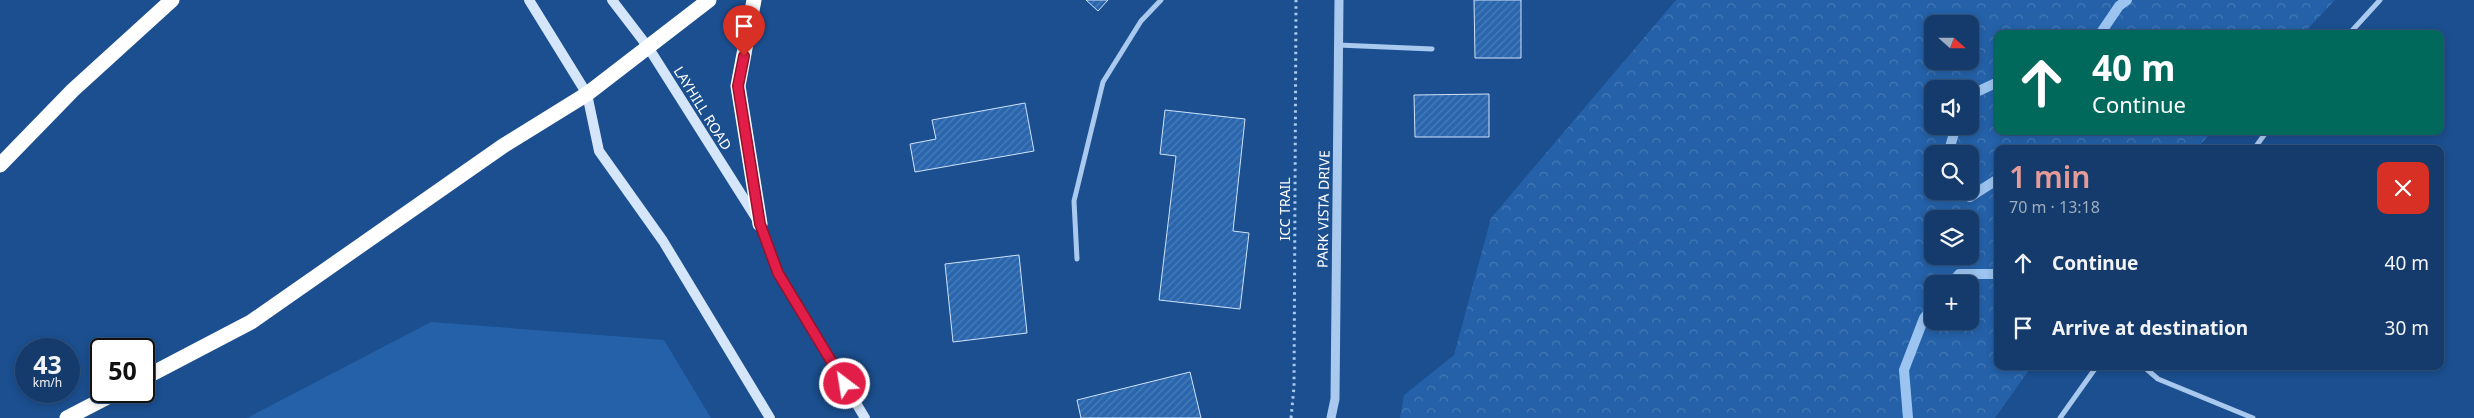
<!DOCTYPE html>
<meta charset="utf-8">
<style>
body{margin:0;font-family:"Noto Sans",sans-serif;background:#1d4271;color:#f1f3f6;height:100vh;display:flex;flex-direction:column;font-size:19px;white-space:nowrap}
*{box-sizing:border-box;margin:0}
p{font-size:16px;color:#9dadc1}
.icon{flex:none;width:28px;height:28px;fill:none;stroke:currentColor;stroke-width:2;stroke-linecap:round;stroke-linejoin:round}
.map{position:relative;flex:1;overflow:hidden}
.drawer{position:absolute;left:1994px;top:145px;width:450px;height:225px;display:flex;flex-direction:column;background:#143b6b;border-radius:10px;box-shadow:0 2px 8px #0003,0 0 0 1px #33557e}
.drawer>*{flex:none}
.guide{position:absolute;left:1994px;top:30px;width:450px;height:105px;border-radius:10px;box-shadow:0 2px 8px #0003,0 0 0 1px #33557e;background:#00695c;color:#fff;overflow:hidden}
.needle{width:32px;rotate:111deg}
.controls{position:absolute;left:1924px;top:15px;display:grid;gap:10px}
.controls a{display:grid;place-items:center;width:55px;height:55px;border-radius:10px;background:#143b6b;box-shadow:0 2px 8px #0003,0 0 0 1px #33557e;font-size:25px}
.speed{position:absolute;left:15px;top:338px;display:flex;gap:10px;font-size:25px;font-weight:700;text-align:center}
.speed>*{display:grid;place-content:center;width:65px;height:65px;border-radius:50%;background:#143b6b;box-shadow:0 2px 8px #0003,0 0 0 1px #33557e;line-height:1}
.speed small{font-size:12px;font-weight:400}
.speed .limit{border:2px solid #111;border-radius:8px;background:#fff;color:#111}
.pin{position:absolute;display:grid;place-items:center;width:42px;height:42px;color:#fff;margin:-51px -21px;border-radius:50% 50% 50% 0;rotate:-45deg;box-shadow:0 0 5px #0007}
.pin .icon{rotate:45deg}
.me{position:absolute;width:55px;margin:-28px;rotate:329deg;stroke-linejoin:round;filter:drop-shadow(0 0 4px #0008)}
.turn{display:flex;align-items:center;gap:18px;height:105px;padding:0 15px;font-size:22px}
.turn .icon{width:65px;height:65px;stroke-width:2.5}
.turn b{display:block;font-size:35px;line-height:42px}
.round{display:grid;place-items:center;flex:none;width:52px;height:52px;border-radius:10px;background:#1d4271}
.headline{display:flex;align-items:center;justify-content:space-between;height:85px;padding:0 15px}
h1{font-size:30px;font-weight:600;line-height:38px;color:#e69b98}
ul{padding:0;list-style:none}
li{display:flex;align-items:center;gap:15px;height:65px;padding:0 15px}
li div{flex:1}
li b{display:block;font-size:19px}
li em{font-style:normal}
.map>svg:first-child{display:block}
</style>
<div class="map">
<svg width="2474" height="418" viewBox="0 0 2474 418">
<defs>
<pattern id="forest-crowns" width="20" height="18" patternUnits="userSpaceOnUse" patternTransform="scale(1.25)"><rect width="20" height="18" fill="#2461a8"/><path d="M2 6a3 3 0 1 1 6 0M12 15a3 3 0 1 1 6 0" fill="none" stroke="#4579b5"/></pattern>
<pattern id="building-hatch" width="6" height="6" patternUnits="userSpaceOnUse" patternTransform="scale(1.25)"><rect width="6" height="6" fill="#2a66ad"/><path d="M-1 1l2-2M0 6l6-6M5 7l2-2" fill="none" stroke="#4a7db9"/></pattern>
</defs>
<rect width="100%" height="100%" fill="#1b4f8f"/>
<path fill="#2461a8" d="M431,322L664,340L711,418H247Z"/>
<path fill="url(#forest-crowns)" fill-rule="evenodd" d="M1676,0H2335L2303,34H1998V131H2213L2196,149H1998V366H2032L1995,418H1400L1404,395L1454,355L1491,218ZM1932,24H1970V61H1932ZM1932,89H1970V126H1932ZM1932,154H1970V191H1932ZM1932,219H1970V256H1932ZM1932,284H1970V321H1932Z"/>
<g fill="none" stroke-linecap="round" stroke-linejoin="round">
<g stroke="#9cc4f0" stroke-width="10">
<path d="M2100,34L2119,6L2127,0"/>
<path d="M1970,95L1998,82"/>
<path d="M1948,154L1956,126"/>
<path d="M1966,191L1970,197L1998,179"/>
<path d="M1951,284L1959,274H1998"/>
<path d="M1908,418L1904,370L1924,318L1932,308"/>
</g>
</g>
<g fill="url(#building-hatch)" stroke="#cfe3fa">
<path d="M1086,0H1108L1098,11Z"/>
<path d="M1474,0H1521V58H1475Z"/>
<path d="M1489,94V137H1415L1414,95Z"/>
<path d="M1025,103L1034,151L915,172L910,144L936,139L932,120Z"/>
<path d="M1165,110L1245,119L1233,231L1249,233L1240,309L1159,300L1176,156L1160,154Z"/>
<path d="M1019,255L1027,333L953,342L945,264Z"/>
<path d="M1190,372L1201,418H1081L1077,400Z"/>
</g>
<g fill="none" stroke-linecap="round" stroke-linejoin="round">
<path stroke="#a9c9ee" stroke-width="3" stroke-dasharray="2.5 4" stroke-linecap="butt" d="M1291,418L1294,387L1296,0"/>
<g stroke="#a9c9ee" stroke-width="5">
<path d="M2349,34L2380,0"/>
<path d="M1338,45L1432,49"/>
<path d="M2254,149L2267,131"/>
<path d="M1077,259L1074,201L1103,82L1141,21L1161,0"/>
<path d="M2143,366L2158,379L2253,418"/>
<path d="M2060,418L2097,366"/>
</g>
<path stroke="#a9c9ee" stroke-width="9" d="M1331,418L1335,399L1339,0"/>
<g stroke="#d6e6fa" stroke-width="10">
<path d="M529,0L587,94L599,151L663,241L770,418"/>
<path d="M612,0L648,47L760,224L778,273L865,418"/>
</g>
<g stroke="#fff" stroke-width="15">
<path d="M754,0L738,86L760,224"/>
<path d="M0,165L73,90L172,0"/>
<path d="M144,378L251,322L503,146L587,94L709,0"/>
<path d="M67,418L119,391"/>
</g>
</g>
<g fill="none" stroke-linecap="round" stroke-linejoin="round">
<defs>
<path id="route" d="M744,56L738,86L760,224L778,273L845,384"/>
</defs>
<use href="#route" stroke="#92132f" stroke-width="12"/>
<use href="#route" stroke="#e11d48" stroke-width="9"/>
</g>
<g text-anchor="middle" dominant-baseline="central" stroke-width="5" stroke-linejoin="round" paint-order="stroke">
<g font-size="14" fill="#fff" stroke="#1b4f8f">
<text transform="translate(703 108) rotate(58)">LAYHILL ROAD</text>
<text transform="translate(1284 209) rotate(-90)">ICC TRAIL</text>
<text transform="translate(1323 209) rotate(-89)">PARK VISTA DRIVE</text>
</g>
</g>
</svg>
<div class="controls">
<a><svg class="needle" viewBox="-14 -14 28 28"><path d="M0-13l5 13h-10z" fill="#e53935"/><path d="M0 13l5-13h-10z" fill="#9dadc1"/></svg></a>
<a><svg class="icon" aria-label="sound" viewBox="0 0 24 24"><path d="M4 9h4l5-4v14l-5-4H4zM17 9q2 3 0 6"/></svg></a>
<a><svg class="icon" aria-label="search" viewBox="0 0 24 24"><circle cx="10" cy="10" r="6"/><path d="M15 15l6 6"/></svg></a>
<a><svg class="icon" aria-label="layers" viewBox="0 0 24 24"><path d="M12 4l9 5-9 5-9-5zM3 14l9 5 9-5"/></svg></a>
<a>+</a>
</div>
<div class="speed"><div>43<small>km/h</small></div><div class="limit">50</div></div>
<div class="pin" style="left:744px;top:56px;background:#d93025"><svg class="icon" aria-label="arrive" viewBox="0 0 24 24"><path d="M6 21V4h12l-3 4 3 4H6"/></svg></div>
<svg class="me" style="left:845px;top:384px" viewBox="-20 -20 40 40"><circle r="17" fill="#e11d48" stroke="#fff" stroke-width="3"/><path d="M0-11L8 9 0 5-8 9z" fill="#fff"/></svg>
<div class="guide">
<div class="turn"><svg class="icon" aria-label="ahead" viewBox="0 0 24 24"><path d="M12 20V5M6 11l6-6 6 6"/></svg><div><b>40 m</b>Continue</div></div>
</div>
<section class="drawer">
<div class="headline"><div><h1>1 min</h1><p>70 m · 13:18</p></div><a class="round" style="background:#d93025;color:#fff"><svg class="icon" aria-label="close" viewBox="0 0 24 24"><path d="M6 6l12 12M18 6L6 18"/></svg></a></div>
<ul>
<li><svg class="icon" aria-label="ahead" viewBox="0 0 24 24"><path d="M12 20V5M6 11l6-6 6 6"/></svg><div><b>Continue</b></div><em>40 m</em></li>
<li><svg class="icon" aria-label="arrive" viewBox="0 0 24 24"><path d="M6 21V4h12l-3 4 3 4H6"/></svg><div><b>Arrive at destination</b></div><em>30 m</em></li>
</ul>
</section>
</div>
